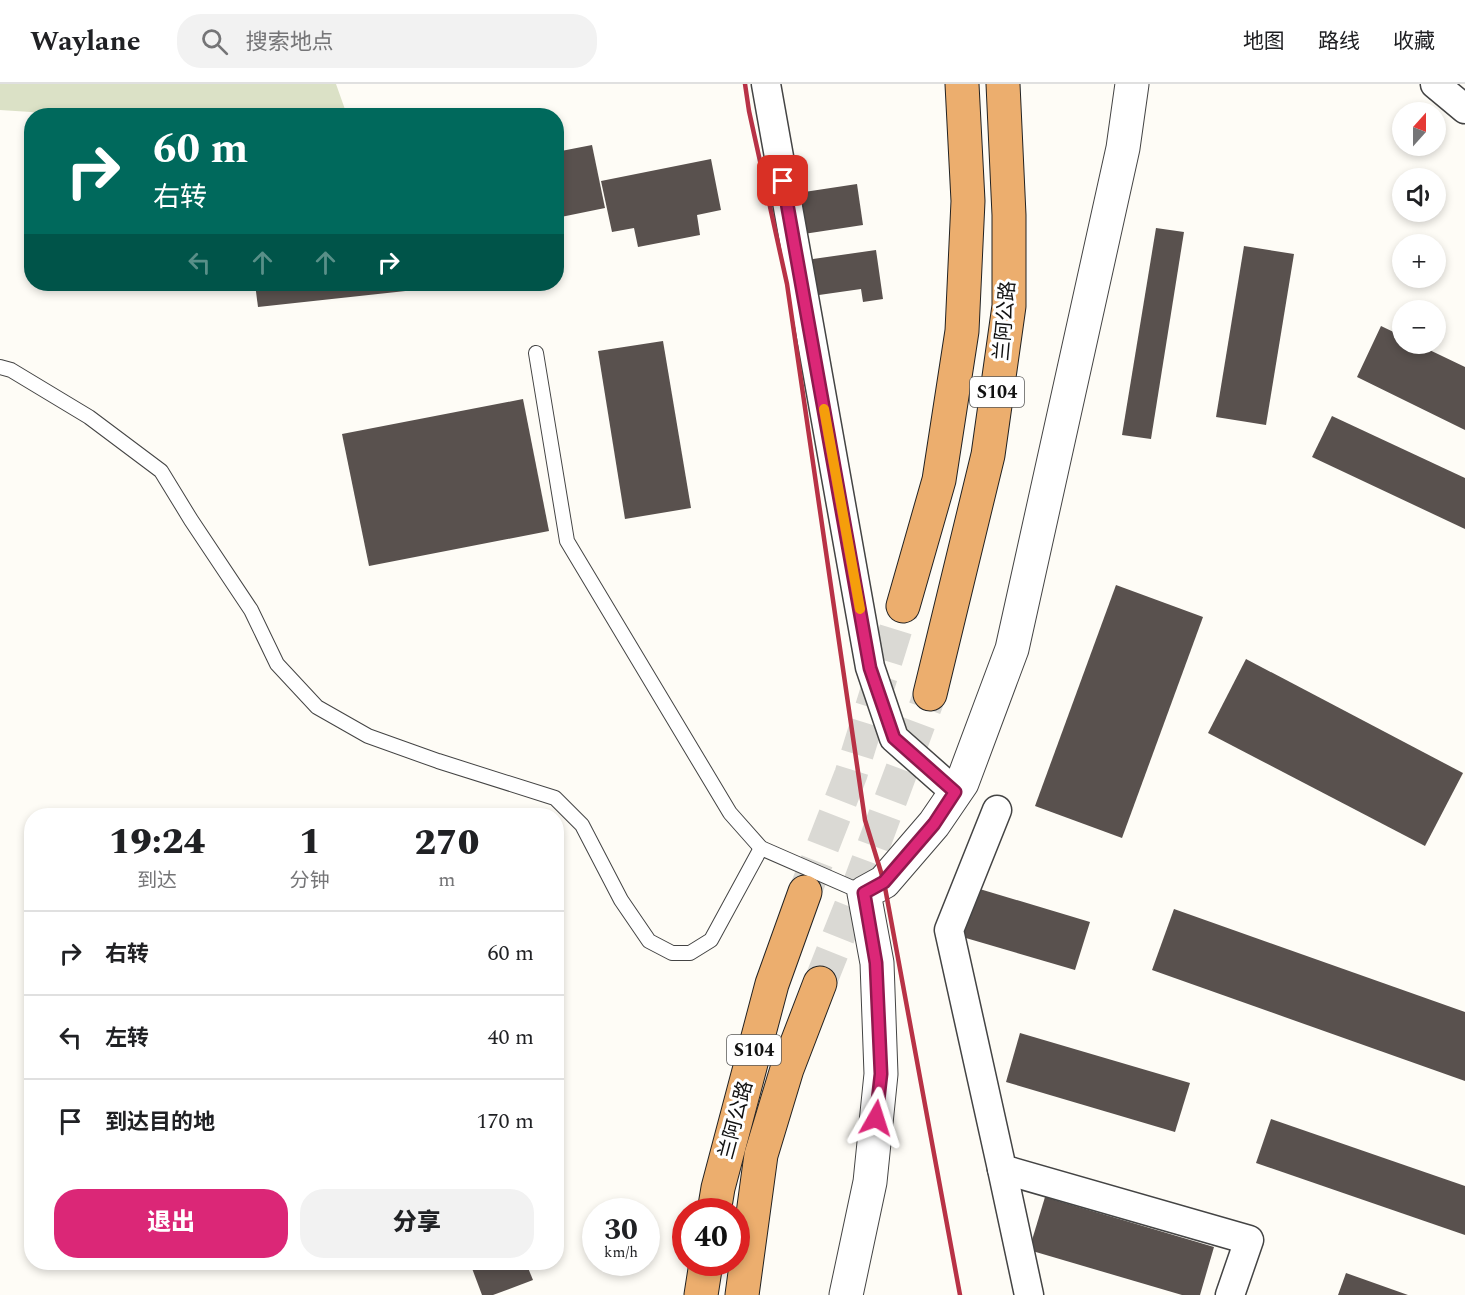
<!DOCTYPE html>
<html lang="zh">
<meta charset="utf-8">
<style>
body{margin:0;font-family:Spectral,"Noto Sans SC",serif;background:#f2f2f2;color:#202124;height:100vh;display:flex;flex-direction:column;font-size:22px;white-space:nowrap}
*{box-sizing:border-box;margin:0}
p{font-size:20px;color:#757577}
.icon{flex:none;width:33px;height:33px;fill:none;stroke:currentColor;stroke-width:2;stroke-linecap:round;stroke-linejoin:round}
.map{position:relative;flex:1;overflow:hidden}
.sheet{position:absolute;left:24px;top:724px;width:540px;height:462px;display:flex;flex-direction:column;background:#fff;border-radius:24px;box-shadow:0 3px 9px #0003}
.sheet>*{flex:none}
.top-card{position:absolute;left:24px;top:24px;width:540px;height:183px;border-radius:24px;box-shadow:0 3px 9px #0003;background:#00695c;color:#fff;overflow:hidden}
.needle{width:39px;rotate:21deg}
.controls{position:absolute;left:1392px;top:18px;display:grid;gap:12px}
.controls a{display:grid;place-items:center;width:54px;height:54px;border-radius:50%;background:#fff;box-shadow:0 3px 9px #0003;font-size:30px}
.speed{position:absolute;left:582px;top:1114px;display:flex;gap:12px;font-size:30px;font-weight:700;text-align:center}
.speed>*{display:grid;place-content:center;width:78px;height:78px;border-radius:50%;background:#fff;box-shadow:0 3px 9px #0003;line-height:1}
.speed small{font-size:15px;font-weight:400}
.speed .limit{border:9px solid #d22;background:#fff;color:#111}
.pin{position:absolute;display:grid;place-items:center;width:51px;height:51px;color:#fff;margin:-26px;border-radius:12px;box-shadow:0 3px 9px #0006}
.me{position:absolute;width:66px;margin:-33px;rotate:6deg;stroke-linejoin:round;filter:drop-shadow(0 0 4px #0008)}
.turn{display:flex;align-items:center;gap:21px;height:126px;padding:0 30px;font-size:27px}
.turn .icon{width:78px;height:78px;stroke-width:2.5}
.turn b{display:block;font-size:42px;line-height:51px}
.lanes{display:flex;align-items:center;height:57px;padding:0 30px;background:#0003;justify-content:center;gap:30px;direction:ltr}
.lanes .off{opacity:.35}
.eta{display:flex;justify-content:space-evenly;align-items:center;height:102px;text-align:center}
.eta b{font-size:36px;font-weight:800;line-height:42px}
.button{display:flex;gap:12px;margin-top:auto;padding:12px 30px}
.button a{flex:1;height:69px;border-radius:24px;background:#db2777;color:#fff;font-size:24px;font-weight:800;line-height:69px;text-align:center}
.button a+a{background:#f2f2f2;color:#202124}
ul{padding:0;list-style:none}
li{display:flex;align-items:center;gap:18px;height:84px;padding:0 30px;border-top:2px solid #e0e0e0}
li div{flex:1}
li b{display:block;font-size:22px}
li em{font-style:normal}
header{display:flex;align-items:center;gap:36px;box-sizing:border-box;height:84px;padding:0 30px;background:#fff;border-bottom:2px solid #e0e0e0}
header strong{font-size:28px}
nav{display:flex;gap:33px;margin-inline-start:auto;font-size:21px}
.search{width:420px;height:54px;background:#f2f2f2;display:flex;align-items:center;gap:15px;box-sizing:border-box;padding:0 21px;border-radius:24px;color:#757577;font-size:22px}
.map>svg:first-child{display:block}
</style>
<header>
<strong>Waylane</strong>
<div class="search"><svg class="icon" aria-label="search" viewBox="0 0 24 24"><circle cx="10" cy="10" r="6"/><path d="M15 15l6 6"/></svg>搜索地点</div>
<nav><a>地图</a><a>路线</a><a>收藏</a></nav>
</header>
<div class="map">
<svg width="1465" height="1211" viewBox="0 0 1465 1211">
<rect width="100%" height="100%" fill="#fefcf6"/>
<path fill="#dbe1c6" d="M0,0H336L347,31H51L31,28L0,26Z"/>
<g fill="#59514e">
<path d="M592,61L605,124L556,134V68Z"/>
<path d="M711,75L721,126L697,131L700,151L638,163L634,144L612,148L601,97Z"/>
<path d="M857,100L863,141L797,151L791,110Z"/>
<path d="M1156,144L1184,148L1151,355L1122,351Z"/>
<path d="M1244,162L1294,170L1266,341L1216,333Z"/>
<path d="M876,166L883,215L863,218L861,205L805,213L799,177Z"/>
<path d="M255,200H423L424,205L258,223Z"/>
<path d="M1381,242L1402,252V260H1417L1465,283V346L1357,293Z"/>
<path d="M663,257L691,424L625,435L598,267Z"/>
<path d="M523,315L549,447L369,482L342,350Z"/>
<path d="M1332,332L1465,394V445L1312,373Z"/>
<path d="M1116,501L1203,533L1122,754L1035,722Z"/>
<path d="M1246,575L1463,689L1425,762L1208,649Z"/>
<path d="M973,803L1090,838L1075,886L959,852Z"/>
<path d="M1174,825L1465,928V997L1152,886Z"/>
<path d="M1020,949L1190,999L1175,1048L1006,998Z"/>
<path d="M1271,1035L1465,1102V1151L1256,1079Z"/>
<path d="M1045,1113L1214,1163L1200,1211H1182L1029,1166Z"/>
<path d="M470,1179H526L533,1196L493,1211H482Z"/>
<path d="M1346,1189L1408,1211H1338Z"/>
</g>
<g fill="none" stroke-linecap="round" stroke-linejoin="round">
<g stroke="#dad9d4" stroke-width="33" stroke-dasharray="33 16" stroke-linecap="butt">
<path d="M805,808L851,690L903,522"/>
<path d="M820,899L857,806L930,610"/>
</g>
<defs>
<g id="service">
<path d="M536,269L567,457L730,729L761,764L864,809"/>
<path d="M0,283L11,286L89,333L161,387L191,436L251,526L277,580L317,623L368,652L438,677L555,714L582,741L621,816L649,857L672,869H690L711,856L761,764"/>
</g>
<g id="minor">
<path d="M766,0L870,583L894,654L955,708"/>
<path d="M1435,0L1465,25"/>
<path d="M997,726L949,846L1002,1085L1249,1156L1230,1211"/>
<path d="M1002,1085L1029,1211"/>
</g>
<path id="tertiary" d="M846,1211L870,1098L881,990L877,879L864,809L884,798L934,740L962,699L1012,565L1123,64L1132,0"/>
<g id="trunk">
<path d="M903,522L939,396L962,247L968,117L962,0"/>
<path d="M930,610L988,371L1009,222V131L1003,0"/>
<path d="M714,1128L718,1104L772,900L805,808"/>
<path d="M701,1211L706,1179"/>
<path d="M742,1211L761,1071L787,985L820,899"/>
</g>
</defs>
<use href="#service" stroke="#444" stroke-width="16"/>
<use href="#minor" stroke="#444" stroke-width="31"/>
<use href="#tertiary" stroke="#444" stroke-width="35"/>
<use href="#trunk" stroke="#222" stroke-width="35"/>
<use href="#service" stroke="#fff" stroke-width="14"/>
<use href="#minor" stroke="#fff" stroke-width="28"/>
<use href="#tertiary" stroke="#fff" stroke-width="33"/>
<use href="#trunk" stroke="#ecae6e" stroke-width="33"/>
<path stroke="#b83246" stroke-width="4.5" d="M745,0L749,27L787,200L865,736L884,798L960,1211"/>
</g>
<g fill="none" stroke-linecap="round" stroke-linejoin="round">
<defs>
<path id="route" d="M783,97L870,584L894,654L955,708L934,740L884,798L864,809L876,879L881,990L876,1034"/>
</defs>
<use href="#route" stroke="#8e194d" stroke-width="15"/>
<use href="#route" stroke="#db2777" stroke-width="10"/>
<path stroke="#f59e0b" stroke-width="10" d="M824,325L860,525"/>
</g>
<g text-anchor="middle" dominant-baseline="central" stroke-width="6" stroke-linejoin="round" paint-order="stroke">
<g fill="#fff" stroke="#585858" stroke-width="1.5">
<rect x="970" y="293" width="54" height="30" rx="4.5"/>
<rect x="727" y="951" width="54" height="30" rx="4.5"/>
</g>
<g font-size="18" font-weight="bold" fill="#111">
<text x="997" y="308">S104</text>
<text x="754" y="966">S104</text>
</g>
<g font-size="20" fill="#111" stroke="#fff">
<text transform="translate(1005 237) rotate(-85)">兰阿公路</text>
<text transform="translate(736 1036) rotate(-75)">兰阿公路</text>
</g>
</g>
</svg>
<div class="controls">
<a><svg class="needle" viewBox="-14 -14 28 28"><path d="M0-13l5 13h-10z" fill="#e53935"/><path d="M0 13l5-13h-10z" fill="#757577"/></svg></a>
<a><svg class="icon" aria-label="sound" viewBox="0 0 24 24"><path d="M4 9h4l5-4v14l-5-4H4zM17 9q2 3 0 6"/></svg></a>
<a>+</a>
<a>−</a>
</div>
<div class="speed"><div>30<small>km/h</small></div><div class="limit">40</div></div>
<div class="pin" style="left:783px;top:97px;background:#d93025"><svg class="icon" aria-label="arrive" viewBox="0 0 24 24"><path d="M6 21V4h12l-3 4 3 4H6"/></svg></div>
<svg class="me" style="left:876px;top:1034px" viewBox="-20 -20 40 40"><path d="M0-17L14 15 0 8-14 15z" fill="#db2777" stroke="#fff" stroke-width="4"/></svg>
<div class="top-card">
<div class="turn"><svg class="icon" aria-label="right" viewBox="0 0 24 24"><path d="M7 20v-9h11M14 6l5 5-5 5"/></svg><div><b>60 m</b>右转</div></div>
<div class="lanes"><svg class="icon off" aria-label="left" viewBox="0 0 24 24"><path d="M17 20v-9H6M10 6l-5 5 5 5"/></svg><svg class="icon off" aria-label="ahead" viewBox="0 0 24 24"><path d="M12 20V5M6 11l6-6 6 6"/></svg><svg class="icon off" aria-label="ahead" viewBox="0 0 24 24"><path d="M12 20V5M6 11l6-6 6 6"/></svg><svg class="icon" aria-label="right" viewBox="0 0 24 24"><path d="M7 20v-9h11M14 6l5 5-5 5"/></svg></div>
</div>
<section class="sheet">
<div class="eta">
<div><b>19:24</b><p>到达</p></div>
<div><b>1</b><p>分钟</p></div>
<div><b>270</b><p>m</p></div>
</div>
<ul>
<li><svg class="icon" aria-label="right" viewBox="0 0 24 24"><path d="M7 20v-9h11M14 6l5 5-5 5"/></svg><div><b>右转</b></div><em>60 m</em></li>
<li><svg class="icon" aria-label="left" viewBox="0 0 24 24"><path d="M17 20v-9H6M10 6l-5 5 5 5"/></svg><div><b>左转</b></div><em>40 m</em></li>
<li><svg class="icon" aria-label="arrive" viewBox="0 0 24 24"><path d="M6 21V4h12l-3 4 3 4H6"/></svg><div><b>到达目的地</b></div><em>170 m</em></li>
</ul>
<div class="button"><a>退出</a><a>分享</a></div>
</section>
</div>
